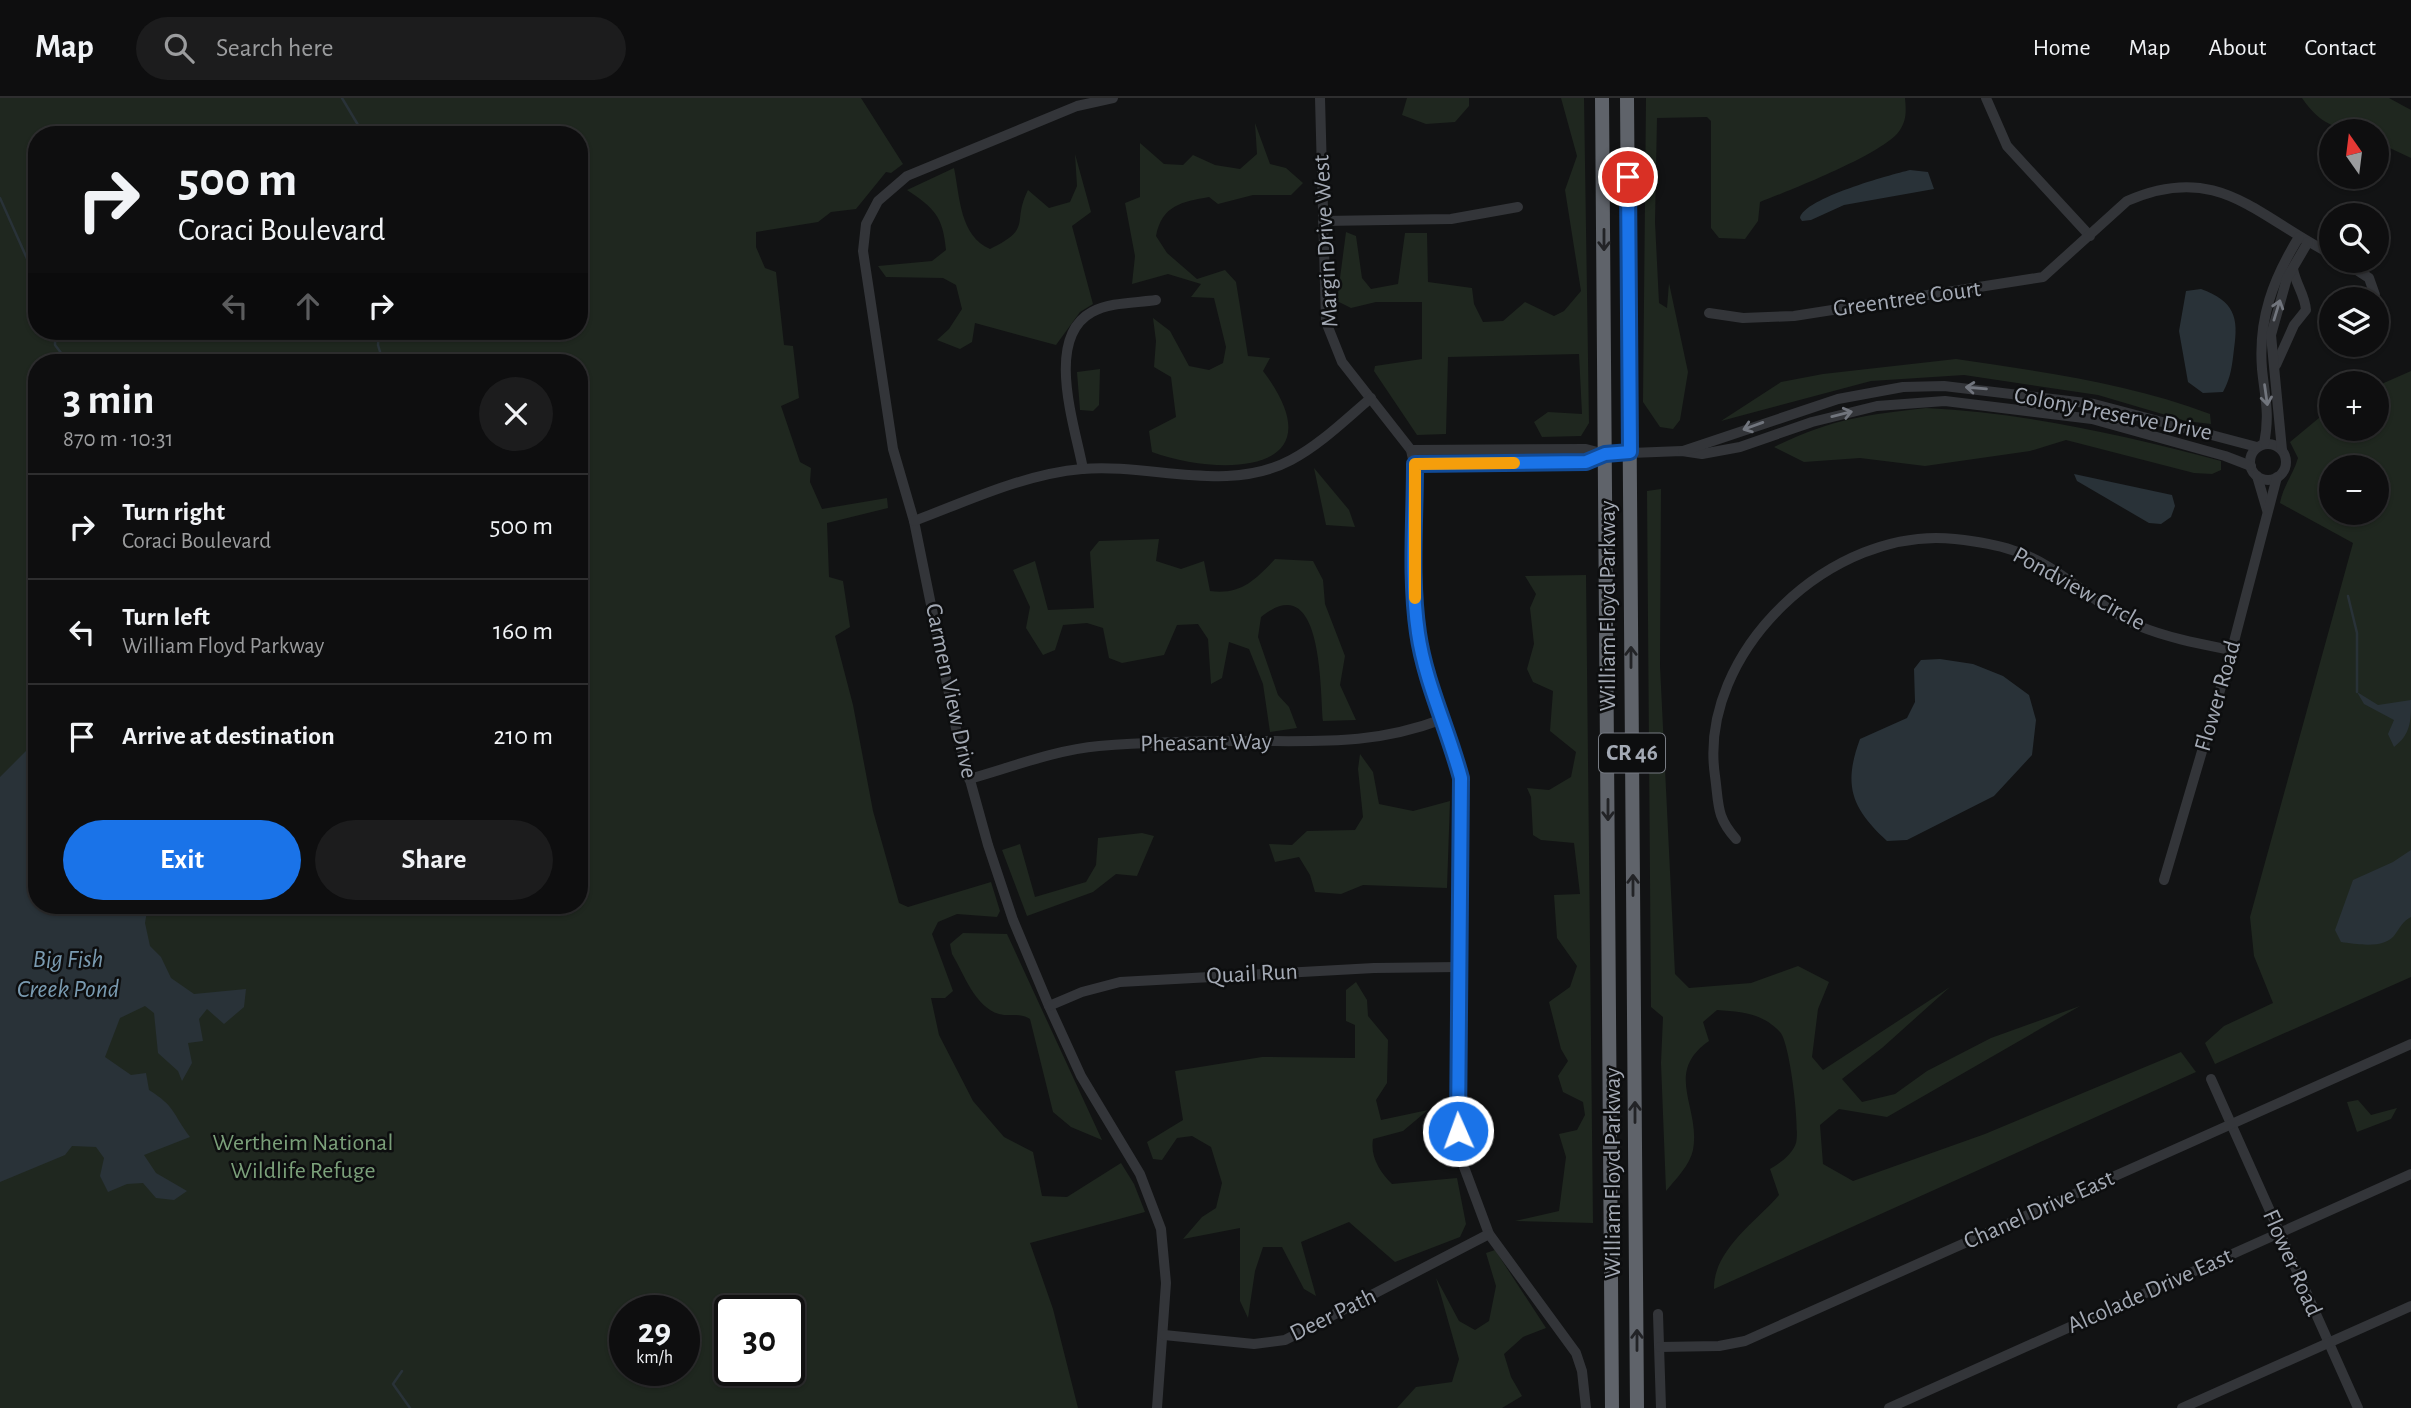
<!DOCTYPE html>
<meta charset="utf-8">
<style>
body{margin:0;font-family:"Alegreya Sans",sans-serif;background:#1c1c1d;color:#f1f3f6;height:100vh;display:flex;flex-direction:column;font-size:26px;white-space:nowrap}
*{box-sizing:border-box;margin:0}
p{font-size:23px;color:#9b9c9e}
.icon{flex:none;width:38px;height:38px;fill:none;stroke:currentColor;stroke-width:2;stroke-linecap:round;stroke-linejoin:round}
.map{position:relative;flex:1;overflow:hidden}
.sheet{position:absolute;left:28px;top:256px;width:560px;height:560px;display:flex;flex-direction:column;background:#0e0e0f;border-radius:28px;box-shadow:0 2px 5px #0004,0 0 0 2px #2e2e2f}
.sheet>*{flex:none}
.hud{position:absolute;left:28px;top:28px;width:560px;height:214px;border-radius:28px;box-shadow:0 2px 5px #0004,0 0 0 2px #2e2e2f;background:#0e0e0f;color:#f1f3f6;overflow:hidden}
.needle{width:46px;rotate:346deg}
.tools{position:absolute;left:2319px;top:21px;display:grid;gap:14px}
.tools a{display:grid;place-items:center;width:70px;height:70px;border-radius:50%;background:#0e0e0f;box-shadow:0 2px 5px #0004,0 0 0 2px #2e2e2f;font-size:35px}
.speed{position:absolute;left:609px;top:1197px;display:flex;gap:14px;font-size:35px;font-weight:700;text-align:center}
.speed>*{display:grid;place-content:center;width:91px;height:91px;border-radius:50%;background:#0e0e0f;box-shadow:0 2px 5px #0004,0 0 0 2px #2e2e2f;line-height:1}
.speed small{font-size:18px;font-weight:400}
.speed .limit{border:4px solid #111;border-radius:10px;background:#fff;color:#111}
.pin{position:absolute;display:grid;place-items:center;width:60px;height:60px;color:#fff;margin:-30px;border:4px solid #fff;border-radius:50%;box-shadow:0 2px 7px #0007}
.me{position:absolute;width:77px;margin:-38px;rotate:358deg;stroke-linejoin:round;filter:drop-shadow(0 0 5px #0008)}
.turn{display:flex;align-items:center;gap:24px;height:147px;padding:0 35px;font-size:32px}
.turn .icon{width:91px;height:91px;stroke-width:2.5}
.turn b{display:block;font-size:49px;line-height:60px}
.lanes{display:flex;align-items:center;height:66px;padding:0 35px;background:#0003;justify-content:center;gap:35px;direction:ltr}
.lanes .off{opacity:.35}
.round{display:grid;place-items:center;flex:none;width:74px;height:74px;border-radius:37px;background:#1c1c1d}
.summary{display:flex;align-items:center;justify-content:space-between;height:119px;padding:0 35px}
h1{font-size:42px;font-weight:700;line-height:52px}
.primary-button{display:flex;gap:14px;margin-top:auto;padding:14px 35px}
.primary-button a{flex:1;height:80px;border-radius:42px;background:#1a73e8;color:#fff;font-size:28px;font-weight:700;line-height:80px;text-align:center}
.primary-button a+a{background:#1c1c1d;color:#f1f3f6}
ul{padding:0;list-style:none}
li{display:flex;align-items:center;gap:21px;height:105px;padding:0 35px;border-top:2px solid #2e2e2f}
li div{flex:1}
li b{display:block;font-size:26px}
li em{font-style:normal}
header{display:flex;align-items:center;gap:42px;box-sizing:border-box;height:98px;padding:0 35px;background:#0e0e0f;border-bottom:2px solid #2e2e2f}
header strong{font-size:33px}
nav{display:flex;gap:38px;margin-inline-start:auto;font-size:24px}
.search{width:490px;height:63px;background:#1c1c1d;display:flex;align-items:center;gap:18px;box-sizing:border-box;padding:0 24px;border-radius:38px;color:#9b9c9e;font-size:26px}
.map>svg:first-child{display:block}
</style>
<header>
<strong>Map</strong>
<div class="search"><svg class="icon" aria-label="search" viewBox="0 0 24 24"><circle cx="10" cy="10" r="6"/><path d="M15 15l6 6"/></svg>Search here</div>
<nav><a>Home</a><a>Map</a><a>About</a><a>Contact</a></nav>
</header>
<div class="map">
<svg width="2411" height="1310" viewBox="0 0 2411 1310">
<rect width="100%" height="100%" fill="#121314"/>
<g fill="#1f271f" fill-rule="evenodd">
<path d="M0,0H861L903,66L891,75L886,74L856,111L831,114L818,124L756,134V149L765,170L776,174L784,247L793,248L799,300L781,308L800,364L811,370L810,384L822,411L887,400L888,410L827,425L829,479L843,483L850,529L835,538L853,607L873,713L899,805L908,809L991,784L1000,813L997,819L957,816L938,824L932,836L953,893L945,900H931L939,937L973,1003L1004,1039L1033,1054L1042,1098L1067,1099L1121,1065L1134,1086L1145,1114L1030,1145L1053,1211L1078,1310H0ZM37,37H579V233H37ZM37,264H579V807H37ZM625,1213H684V1272H625ZM730,1213H789V1272H730Z"/>
<path d="M1407,0H1469V8L1455,24L1426,26L1402,17Z"/>
<path d="M1561,0H1584L1589,325L1581,338L1542,339L1534,324L1548,314L1582,316L1579,256L1448,259L1446,336L1417,337L1374,273L1375,268L1422,261V204H1376L1351,210L1337,203L1346,134L1356,138L1362,180L1371,191L1398,186L1405,135H1427L1428,184L1472,190L1474,206L1483,224L1503,223L1525,204L1554,218L1564,213L1581,193L1565,92L1577,58Z"/>
<path d="M1646,0H1905C1906,12 1907,21 1900,32C1886,55 1788,93 1760,104L1758,123L1745,141L1719,140L1711,130V23L1707,19L1657,20L1655,124L1659,205L1667,210L1669,185L1688,274L1680,322L1673,331L1660,329L1643,304Z"/>
<path d="M2302,0H2389L2411,12V60L2377,44L2376,33C2343,33 2323,31 2302,0Z"/>
<path d="M1255,25L1270,66L1286,70L1303,85L1291,97H1253L1218,106L1209,99C1182,104 1162,107 1156,138L1167,155L1197,181L1225,172L1236,184L1248,258L1270,260L1263,273C1340,375 1224,380 1152,354L1149,333L1176,319L1171,279L1154,269L1156,243L1153,220L1170,233L1189,268L1209,272L1223,265L1226,249L1214,200L1191,199L1201,186L1168,176L1132,186L1135,158L1125,105L1140,99V45L1164,66L1183,67L1193,57L1215,67L1240,71L1257,56Z"/>
<path d="M1075,56L1091,114L1072,128L1093,206L1080,214L1056,247L975,225L972,244L960,251L937,242L949,231L962,211L956,187L943,180L886,179L878,168L932,163L946,152C943,118 934,110 907,92L954,70C960,100 960,138 990,151C1034,129 1011,126 1028,92L1049,110L1070,104L1077,88Z"/>
<path d="M1956,261C2043,274 2128,285 2210,316L2211,326L2186,323L2098,297L1964,277L1871,283L1721,323L1781,284L1823,276Z"/>
<path d="M1100,271L1099,307L1093,313L1080,312L1077,274Z"/>
<path d="M2411,273V879L2215,966L2205,945L2224,928L2273,905L2254,858L2250,819L2353,445L2280,405C2283,388 2293,377 2298,360L2290,344L2331,310V331H2376L2377,288ZM2331,369H2376V415H2331Z"/>
<path d="M1926,310C2027,315 2123,337 2221,363V372L2212,376L2194,375L2066,342L2030,353L1925,368L1860,360L1804,364L1774,349C1831,321 1865,317 1926,310Z"/>
<path d="M1314,370L1349,412L1355,429L1326,427Z"/>
<path d="M1661,391L1660,568L1675,876L1689,890L1751,885L1798,868L1829,884L1818,911L1812,959L1823,972L1950,889L1882,950L1842,981L1862,1004L1895,996L1927,973L1991,940L2080,908L1887,1019L1839,1011L1820,1027L1823,1066L1853,1083L1985,1036L2181,954L2196,974L1714,1191C1713,1152 1757,1123 1779,1097L1770,1071C1780,1065 1792,1057 1796,1045C1800,1031 1790,944 1780,934C1762,915 1743,914 1717,912L1703,924L1709,943C1663,975 1701,1009 1693,1052C1690,1067 1675,1082 1666,1093L1661,965L1663,919L1651,909L1647,393Z"/>
<path d="M1159,441L1156,463L1181,471L1204,463L1210,493C1241,497 1255,482 1275,461L1313,463L1323,482L1325,506L1345,558L1340,587L1356,622L1323,623C1320,590 1323,469 1261,519L1258,539L1278,597L1289,609L1297,630L1270,634L1263,586L1249,551L1229,544L1222,580L1211,586L1208,541L1198,526L1177,527L1164,557L1122,565L1109,560L1103,530L1087,525L1063,527L1055,552L1043,557L1026,530L1030,509L1013,472L1035,463L1048,512L1094,510L1090,454L1099,443Z"/>
<path d="M1586,477L1593,1125L1515,1123L1559,1113L1566,1059L1559,1036L1577,1032L1585,1017L1583,1004L1563,994L1558,978L1568,963L1561,951L1549,904L1570,889L1577,868L1557,840L1554,797L1580,796L1574,745L1541,742L1533,737L1531,699L1527,690L1549,692L1571,679L1576,654L1550,633L1553,593L1533,584L1527,571L1534,546L1530,510L1536,496L1525,478Z"/>
<path d="M1360,656L1373,674L1379,706L1413,713L1450,703L1447,790L1363,787L1341,796L1315,794L1310,777L1299,759L1275,764L1269,746L1292,747L1307,733L1355,732L1363,719L1358,671Z"/>
<path d="M1142,735L1154,738L1137,778L1116,776L1093,794L1027,818L1002,752L1020,746L1035,799L1086,784L1096,767L1098,740Z"/>
<path d="M963,835L1007,836L1102,1042L1071,1029L1053,1014L1030,921C1019,914 1011,919 999,916C975,909 964,876 952,856L950,846Z"/>
<path d="M1356,884L1367,902L1368,918L1388,942L1387,985L1376,1002L1381,1022L1428,1012L1403,1033L1373,1041C1370,1059 1380,1074 1392,1086L1457,1080L1466,1126L1460,1139L1395,1164L1349,1124L1301,1144L1316,1198L1304,1191L1282,1149H1263L1255,1173L1248,1220L1240,1203V1130L1183,1141L1202,1119L1216,1110L1222,1085L1211,1049L1192,1038L1177,1040L1162,1062L1153,1061L1147,1044L1183,1022L1175,973L1262,959L1355,960V927L1346,923V892Z"/>
<path d="M2358,1002L2371,1017L2397,1010L2391,1021L2357,1034L2347,1004Z"/>
<path d="M1495,1152L1546,1230L1523,1239L1504,1256L1511,1279L1522,1298L1502,1310H1397L1416,1289L1452,1284L1459,1261L1436,1180L1459,1223L1475,1232L1489,1223L1496,1188L1486,1155Z"/>
</g>
<g fill="#293238">
<path d="M1910,72L1928,74L1934,91L1844,107L1811,122L1802,123L1800,120C1804,100 1890,77 1910,72Z"/>
<path d="M2201,191C2234,203 2239,219 2234,251C2232,268 2231,279 2223,294L2203,295L2188,284L2179,233L2186,193Z"/>
<path d="M2074,376L2172,397L2175,408L2171,419L2161,426L2149,425L2077,383Z"/>
<path d="M1940,561L1973,566L2003,578L2029,597L2036,622L2032,657L1994,698L1907,742L1887,743C1851,710 1843,687 1860,641L1907,620L1915,604L1914,571L1921,562Z"/>
<path d="M2357,594L2378,607L2411,602C2411,623 2411,636 2394,649L2388,636L2394,622L2364,606Z"/>
<path d="M37,642V807H148L145,825L150,848L161,859L171,880L194,896L246,891L244,909L224,926L207,911L199,921L203,943L188,945L192,965L182,983L178,973L158,955L154,915L145,908L120,920L105,959L131,977L146,975L149,992C176,1009 172,1015 190,1039L144,1057L156,1075L187,1093L174,1102L156,1100L143,1085L127,1086L108,1094L100,1078L104,1060L96,1049L72,1048L65,1057L0,1084V679Z"/>
<path d="M2411,752V819C2402,824 2402,827 2396,835C2386,852 2357,846 2341,844L2335,832L2353,782L2393,764Z"/>
</g>
<g fill="none" stroke-linecap="round" stroke-linejoin="round">
<g stroke="#293238" stroke-width="2.5">
<path d="M342,0L364,37"/>
<path d="M0,100L37,183"/>
<path d="M55,233V247L68,264"/>
<path d="M379,233L378,247L383,264"/>
<path d="M2348,498L2357,535V594"/>
<path d="M402,1273L393,1286L410,1310"/>
</g>
<g stroke="#333539" stroke-width="10">
<path d="M1113,0L1077,8L907,78L878,103L866,126L863,153L893,351L914,423L957,635L988,747L1013,822L1049,908L1081,978L1140,1076L1161,1131L1166,1185L1157,1310"/>
<path d="M1320,0L1326,224L1342,264L1411,352L1414,366C1415,422 1410,480 1418,534C1424,585 1448,631 1461,680L1457,1018L1464,1069L1489,1136L1576,1255L1582,1273L1586,1310"/>
<path d="M1986,0L2007,48L2090,138"/>
<path d="M1323,123L1451,121L1518,109"/>
<path d="M2343,163L2369,180L2375,197"/>
<path d="M1709,215L1743,220L1794,218L2043,179L2127,103C2218,63 2256,118 2331,156"/>
<path d="M2276,267L2294,227L2306,212C2305,197 2296,187 2293,171"/>
<circle cx="2268" cy="364" r="18"/>
<path d="M2264,346C2270,315 2265,301 2262,271C2258,221 2273,181 2299,139"/>
<path d="M1411,352L1586,351L1605,356L1682,353L1702,356L1740,349L1812,324L1877,308L1945,303L2092,321L2225,358L2251,368"/>
<path d="M2282,352L2271,237L2287,180L2308,144"/>
<path d="M1683,353L1838,301L1903,289L1944,288L2094,306L2257,349"/>
<path d="M1414,366L1586,364L1605,356"/>
<path d="M1083,371C1075,328 1044,240 1092,214C1110,204 1136,205 1156,202"/>
<path d="M2257,378L2267,412"/>
<path d="M914,423C968,403 1024,376 1082,371C1151,365 1227,396 1291,362C1321,346 1346,321 1371,300"/>
<path d="M969,681C1012,669 1055,652 1099,648C1148,644 1199,643 1249,643C1321,643 1374,647 1443,621"/>
<path d="M1736,741C1716,719 1719,707 1715,678C1697,554 1833,427 1955,441C1973,443 1995,446 2012,452C2059,466 2095,508 2139,528C2168,540 2201,546 2231,552"/>
<path d="M2164,782L2231,555L2277,379"/>
<path d="M1049,908L1082,894L1120,884L1374,870L1459,869"/>
<path d="M2211,981L2358,1310"/>
<path d="M1658,1216L1661,1310"/>
<path d="M1164,1237L1254,1246L1285,1242L1489,1136"/>
<path d="M1660,1249L1719,1248L1745,1243L2411,946"/>
<path d="M1889,1310L2411,1076"/>
<path d="M2182,1310L2411,1208"/>
</g>
<g stroke="#5f636a" stroke-width="14">
<path d="M1602,0L1612,1310"/>
<path d="M1627,0L1637,1310"/>
</g>
</g>
<defs><path id="oneway-shaft" d="M-6 0H5M1.5-3L5.5 0L1.5 3" fill="none" stroke-width="1.6" stroke-linecap="round" stroke-linejoin="round" transform="scale(1.75)"/></defs>
<g stroke="#222326">
<use href="#oneway-shaft" transform="translate(1604 142) rotate(90)"/>
<use href="#oneway-shaft" transform="translate(1631 559) rotate(-90)"/>
<use href="#oneway-shaft" transform="translate(1608 712) rotate(90)"/>
<use href="#oneway-shaft" transform="translate(1633 787) rotate(-90)"/>
<use href="#oneway-shaft" transform="translate(1635 1014) rotate(-90)"/>
<use href="#oneway-shaft" transform="translate(1637 1242) rotate(-90)"/>
</g>
<g stroke="#71757d">
<use href="#oneway-shaft" transform="translate(2277 212) rotate(-73)"/>
<use href="#oneway-shaft" transform="translate(1976 290) rotate(-175)"/>
<use href="#oneway-shaft" transform="translate(2266 297) rotate(82)"/>
<use href="#oneway-shaft" transform="translate(1842 316) rotate(-14)"/>
<use href="#oneway-shaft" transform="translate(1753 328) rotate(160)"/>
</g>
<g fill="none" stroke-linecap="round" stroke-linejoin="round">
<defs>
<path id="route" d="M1458,1033L1461,680C1448,631 1425,584 1418,535C1410,480 1415,422 1415,366L1586,364L1605,356L1630,354L1628,79"/>
</defs>
<use href="#route" stroke="#114b97" stroke-width="18"/>
<use href="#route" stroke="#1a73e8" stroke-width="12"/>
<path stroke="#f59e0b" stroke-width="12" d="M1415,500V366L1514,365"/>
</g>
<g text-anchor="middle" dominant-baseline="central" stroke-width="5" stroke-linejoin="round" paint-order="stroke">
<rect fill="#0d0e0f" stroke="#777b83" stroke-width="2" x="1599" y="635.5" width="66" height="39" rx="5"/>
<g font-size="23" font-weight="bold" fill="#a4aab5">
<text x="1632" y="655">CR 46</text>
</g>
<g font-size="24" fill="#a4aab5" stroke="#0d0e0f">
<text transform="translate(1326 143) rotate(-93)">Margin Drive West</text>
<text transform="translate(1907 201) rotate(-8)">Greentree Court</text>
<text transform="translate(2113 316) rotate(11)">Colony Preserve Drive</text>
<text transform="translate(2079 491) rotate(29)">Pondview Circle</text>
<text transform="translate(1608 508) rotate(-90)">William Floyd Parkway</text>
<text transform="translate(951 593) rotate(78)">Carmen View Drive</text>
<text transform="translate(2218 598) rotate(-74)">Flower Road</text>
<text transform="translate(1206 645) rotate(-1)">Pheasant Way</text>
<text transform="translate(1252 876) rotate(-3)">Quail Run</text>
<text transform="translate(1613 1075) rotate(-90)">William Floyd Parkway</text>
<text transform="translate(2039 1112) rotate(-24)">Chanel Drive East</text>
<text transform="translate(2292 1165) rotate(66)">Flower Road</text>
<text transform="translate(2150 1193) rotate(-24)">Alcolade Drive East</text>
<text transform="translate(1333 1217) rotate(-26)">Deer Path</text>
</g>
<g font-size="24" fill="#7ba07a" stroke="#0d0e0f">
<text x="303" y="1045">Wertheim National<tspan x="303" dy="28">Wildlife Refuge</tspan></text>
</g>
<g font-size="26" font-style="italic" fill="#7a9bb1" stroke="#0d0e0f">
<text x="68" y="861">Big Fish<tspan x="68" dy="30">Creek Pond</tspan></text>
</g>
</g>
</svg>
<div class="tools">
<a><svg class="needle" viewBox="-14 -14 28 28"><path d="M0-13l5 13h-10z" fill="#e53935"/><path d="M0 13l5-13h-10z" fill="#9b9c9e"/></svg></a>
<a><svg class="icon" aria-label="search" viewBox="0 0 24 24"><circle cx="10" cy="10" r="6"/><path d="M15 15l6 6"/></svg></a>
<a><svg class="icon" aria-label="layers" viewBox="0 0 24 24"><path d="M12 4l9 5-9 5-9-5zM3 14l9 5 9-5"/></svg></a>
<a>+</a>
<a>−</a>
</div>
<div class="speed"><div>29<small>km/h</small></div><div class="limit">30</div></div>
<div class="pin" style="left:1628px;top:79px;background:#d93025"><svg class="icon" aria-label="arrive" viewBox="0 0 24 24"><path d="M6 21V4h12l-3 4 3 4H6"/></svg></div>
<svg class="me" style="left:1458px;top:1033px" viewBox="-20 -20 40 40"><circle r="17" fill="#1a73e8" stroke="#fff" stroke-width="3"/><path d="M0-11L8 9 0 5-8 9z" fill="#fff"/></svg>
<div class="hud">
<div class="turn"><svg class="icon" aria-label="right" viewBox="0 0 24 24"><path d="M7 20v-9h11M14 6l5 5-5 5"/></svg><div><b>500 m</b>Coraci Boulevard</div></div>
<div class="lanes"><svg class="icon off" aria-label="left" viewBox="0 0 24 24"><path d="M17 20v-9H6M10 6l-5 5 5 5"/></svg><svg class="icon off" aria-label="ahead" viewBox="0 0 24 24"><path d="M12 20V5M6 11l6-6 6 6"/></svg><svg class="icon" aria-label="right" viewBox="0 0 24 24"><path d="M7 20v-9h11M14 6l5 5-5 5"/></svg></div>
</div>
<section class="sheet">
<div class="summary"><div><h1>3 min</h1><p>870 m · 10:31</p></div><a class="round"><svg class="icon" aria-label="close" viewBox="0 0 24 24"><path d="M6 6l12 12M18 6L6 18"/></svg></a></div>
<ul>
<li><svg class="icon" aria-label="right" viewBox="0 0 24 24"><path d="M7 20v-9h11M14 6l5 5-5 5"/></svg><div><b>Turn right</b><p>Coraci Boulevard</p></div><em>500 m</em></li>
<li><svg class="icon" aria-label="left" viewBox="0 0 24 24"><path d="M17 20v-9H6M10 6l-5 5 5 5"/></svg><div><b>Turn left</b><p>William Floyd Parkway</p></div><em>160 m</em></li>
<li><svg class="icon" aria-label="arrive" viewBox="0 0 24 24"><path d="M6 21V4h12l-3 4 3 4H6"/></svg><div><b>Arrive at destination</b></div><em>210 m</em></li>
</ul>
<div class="primary-button"><a>Exit</a><a>Share</a></div>
</section>
</div>
